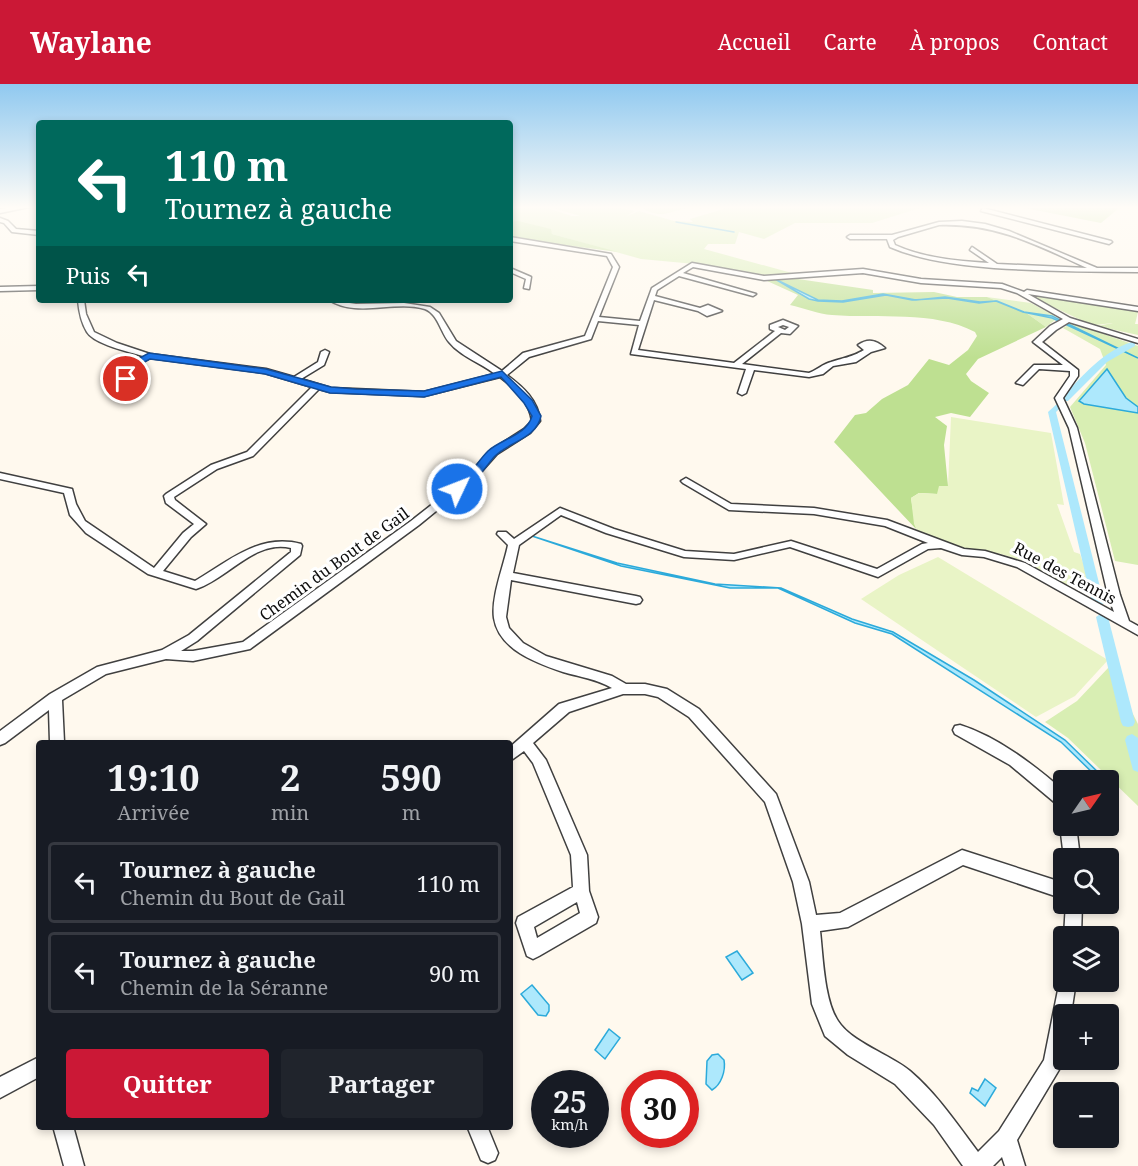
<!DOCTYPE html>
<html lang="fr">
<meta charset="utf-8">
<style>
body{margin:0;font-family:"Noto Serif",serif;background:#20242c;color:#f1f3f6;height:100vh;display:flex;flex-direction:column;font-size:22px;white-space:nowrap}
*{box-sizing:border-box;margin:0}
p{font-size:20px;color:#9ea1a6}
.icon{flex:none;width:33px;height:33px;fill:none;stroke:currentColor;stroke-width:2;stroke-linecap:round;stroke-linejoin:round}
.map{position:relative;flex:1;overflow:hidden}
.details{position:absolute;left:36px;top:656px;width:477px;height:390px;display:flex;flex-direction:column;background:#171b24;border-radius:6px;box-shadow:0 3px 9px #0003}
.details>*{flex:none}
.hud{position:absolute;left:36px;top:36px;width:477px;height:183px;border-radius:6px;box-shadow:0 3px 9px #0003;background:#00695c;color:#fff;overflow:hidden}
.needle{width:39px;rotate:56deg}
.fabs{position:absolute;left:1053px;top:686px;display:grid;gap:12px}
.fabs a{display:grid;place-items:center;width:66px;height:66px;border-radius:6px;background:#171b24;box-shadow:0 3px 9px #0003;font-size:30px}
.speed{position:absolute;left:531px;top:986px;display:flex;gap:12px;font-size:30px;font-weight:700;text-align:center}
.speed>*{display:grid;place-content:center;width:78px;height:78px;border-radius:50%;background:#171b24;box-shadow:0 3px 9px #0003;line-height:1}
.speed small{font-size:15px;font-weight:400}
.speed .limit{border:9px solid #d22;background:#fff;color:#111}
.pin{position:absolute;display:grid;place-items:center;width:51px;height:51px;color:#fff;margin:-26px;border:3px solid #fff;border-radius:50%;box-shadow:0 2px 6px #0007}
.me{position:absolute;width:66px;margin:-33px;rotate:47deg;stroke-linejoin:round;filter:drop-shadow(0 0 4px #0008)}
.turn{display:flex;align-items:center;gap:21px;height:126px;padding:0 30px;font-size:27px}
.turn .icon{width:78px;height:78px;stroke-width:2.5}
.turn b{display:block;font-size:42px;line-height:51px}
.then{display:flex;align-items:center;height:57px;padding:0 30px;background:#0003;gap:12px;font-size:22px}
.eta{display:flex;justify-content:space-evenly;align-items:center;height:102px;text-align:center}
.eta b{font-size:36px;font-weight:700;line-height:42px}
.cta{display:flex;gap:12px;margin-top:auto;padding:12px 30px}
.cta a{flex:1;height:69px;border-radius:6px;background:#cb1836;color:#fff;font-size:24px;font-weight:700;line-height:69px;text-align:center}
.cta a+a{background:#20242c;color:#f1f3f6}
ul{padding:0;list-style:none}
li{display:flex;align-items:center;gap:18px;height:81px;margin:0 12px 9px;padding:0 18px;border:3px solid #363941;border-radius:6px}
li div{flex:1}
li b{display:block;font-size:22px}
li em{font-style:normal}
header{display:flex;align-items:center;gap:36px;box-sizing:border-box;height:84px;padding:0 30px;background:#cb1836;color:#fff}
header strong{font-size:28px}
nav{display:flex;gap:33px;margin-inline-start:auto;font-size:21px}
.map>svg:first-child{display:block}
</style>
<header>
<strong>Waylane</strong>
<nav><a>Accueil</a><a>Carte</a><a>À propos</a><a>Contact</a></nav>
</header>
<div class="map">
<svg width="1138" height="1082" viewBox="0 0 1138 1082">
<rect width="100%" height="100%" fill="#fff9ee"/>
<g fill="#d8eeb3">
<path d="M510,122H541L572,132H580L546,122H611L635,127L627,132L639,127L674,137L693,138L690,135L730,123L926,122L872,139H795L764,155L739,148L735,160H708L704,165L799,191L766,193L695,180L641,175L552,150L550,145L510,138Z"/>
<path d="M644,122H712C703,125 696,123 688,124C669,127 662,136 642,124Z"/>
<path d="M1034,212L1130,225L1138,228L1135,240H1138V251L1097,242L1113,239L1095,241L1085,238L1032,213Z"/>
<path d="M987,213L1031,219L1055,232V236L1046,243L1025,228Z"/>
<path d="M1072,239L1138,262V481L1115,477L1085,359L1070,323L1106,281L1100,265L1063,244Z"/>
<path d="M1109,583L1138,640V722L1068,654L1045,638L1077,617Z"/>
</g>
<g fill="#bee091">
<path d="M1015,122H1119V124L1101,139Z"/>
<path d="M518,137L551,145L552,150L618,168L510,154V138Z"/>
<path d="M798,195L873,206V209L934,208L957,213H987L1025,228L1046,243L978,275L966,290L971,297L989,309L970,333L951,329L935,333L947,342L944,361L948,402L938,410L919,409L911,414L916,445L834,358L855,331L866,329L882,315L908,301L929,275L949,281L968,266L977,252L975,248C933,226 879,235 832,231C818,230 804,224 790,221L798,211L765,196Z"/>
</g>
<g fill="#e9f4c6">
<path d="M951,333L1051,349L1064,421L1057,420L1074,468L1080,470L1092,505L1064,501L1027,478L1001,470L958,463L918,448L914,440L911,414L919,409L937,410L939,402H948Z"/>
<path d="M938,473L1108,576L1075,612L1036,633L861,515L899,491Z"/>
</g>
<g fill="#ade8fc" stroke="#2caada" stroke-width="1.5">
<path d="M775,195L818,216L842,217L883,210L916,216L945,213L980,218L997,217L1024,228L1052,232L1138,274L1052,234L1023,228L996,217L979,219L947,214L912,216L886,211L843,218L818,217L809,215Z"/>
<path d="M1107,285L1126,314L1138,323V329L1084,320L1079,317Z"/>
<path d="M532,452L617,479L715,500L781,504L852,535L893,548L974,596L1065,656L1106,696H1100L1061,658L892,550L855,539L778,504H730L621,482Z"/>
<path d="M737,867L753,889L742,896L726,873Z"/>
<path d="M532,901L549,921V927L546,932L538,931L521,910Z"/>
<path d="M609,945L620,954L605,975L595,966Z"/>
<path d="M718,970L724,976C726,987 721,1001 712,1006L706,1000L707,977L712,971Z"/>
<path d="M985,995L996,1004L985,1022L970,1009L972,1004L978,1007Z"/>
</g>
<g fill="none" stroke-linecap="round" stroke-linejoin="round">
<path stroke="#2caada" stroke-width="1.5" d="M676,138L734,148"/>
<g fill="#ade8fc" fill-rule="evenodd">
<path d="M1132,258H1135V262L1107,278L1068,317H1062V313C1083,292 1103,267 1132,258Z"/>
<path d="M1058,319L1062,322L1056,328L1104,519L1098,523L1092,519L1048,328Z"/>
<path d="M1102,529L1108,533L1135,638L1133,642L1128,643L1123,642L1121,638L1096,533Z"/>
<path d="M1132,650L1138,654V688L1133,686L1125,656L1127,652Z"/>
</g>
<defs>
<g id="minor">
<path d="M20,122H34L0,129V125Z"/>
<path d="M983,124L1111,157L1112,158L1109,160L981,127Z"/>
<path d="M0,134L8,137L16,145L39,147V151L12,148L4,139L0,138Z"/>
<path d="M962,137L985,140L1009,147L1097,184H1138V188C1090,188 1042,187 994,184C959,181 923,177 890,163L887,155H850L847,153L850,151H892L939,138ZM939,141C996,139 1037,161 1087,184L997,180L972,163L970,166L989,179C957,177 924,174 895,161L893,156L898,153Z"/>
<path d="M510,153L611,170L619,183L599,233L640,237L652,204L692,179L764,192L863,185L921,195L1002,200L1024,208L1027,206L1138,223V227L1028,210L1070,234L1138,255V259L1069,238L1056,246L1042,258L1078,286V292L1063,314L1077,344L1120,511L1129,537L1138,542V551L1017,483L984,473L962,471L941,464L928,465L878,493L790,463L734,476L684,473L606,449L561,431L519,461L513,489L636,512L640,513L642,516L640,519L636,520L511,496L506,533L509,544L523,559L546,572L612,592L626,600H645L667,605L699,625L776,710L809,798L816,831L840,829L962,766L1064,799V815L963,781L848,843L820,847C823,873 824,916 838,937C851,958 891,971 910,987C937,1010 957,1040 978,1068L999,1047L1044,976L1061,891L1064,890V897H1076L1071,930H1064L1063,979L1017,1056L1025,1082H1005L1002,1073L993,1082H963L934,1041L895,1000L848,971L825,952L812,920L802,840L793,798L765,718L689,633L658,613L645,610H623L569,628L533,659L546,676L587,771L589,807L598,833L596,839L539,872L533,875L527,872L516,839L518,833L573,803L571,771L533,679L524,667L510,677V663L559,620L612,604C597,595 580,593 563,588C537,579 499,566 494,534C491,513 504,481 508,461L497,450L498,448H506L514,455L560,424L614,445L685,467L734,470L791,457L877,485L922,460L928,459L885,442L814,430L729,426L683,399L681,397L686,394L731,420L814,424L887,436L964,465L985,467L1025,479L1114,528L1108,511L1069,344L1055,314L1070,292V287L1039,285L1023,301L1016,299L1034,281H1063L1033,258L1050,242L1063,235L1017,209L1001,204L921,199L863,189L764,196L693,183L683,189L756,210L753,212L679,192L657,206L655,212L700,224L708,221L722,227L707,232L698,227L654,216L638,266L734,279L775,247L770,245V241L783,236L798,242L790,250L781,249L742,280L809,289C817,286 823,280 831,278C846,273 850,274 864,266L858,261C868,254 876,256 885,264L871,268L856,278L833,282L823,290L809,293L754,286L746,309L742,311L738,309L746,285L631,270L639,241L598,237L591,255L529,273L507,291C523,303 538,316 540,337L530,349L497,370L473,397L419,441L250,565L193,577L166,575L106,590L62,616L64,658H50L49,626L5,659L0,661V647L50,610L97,583L162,566L189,551L291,468V464C255,455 228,495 196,505L148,490L86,449L70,431L64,409L0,395V389L72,405L76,420L85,437L154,484L183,449L194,440L166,419L164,412L166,410L211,381L247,368L312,303L265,289L150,274L139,280L133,294L118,298V294C132,288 129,280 143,272C129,268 94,260 87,248C81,238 79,227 78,216H84L86,230L94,248L117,259L150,270L266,285L294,293L318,278L321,268L325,266L329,268L324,281L301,295L331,304L424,308L495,290C481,279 460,272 449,258C441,249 438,230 425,225C394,216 357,234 329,216L356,220L404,219L430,223L439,229L456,257L502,287L523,269L585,252L613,183L607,172L510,157ZM783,241L789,243L785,246L778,243ZM500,293C516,305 529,317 532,337L524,345L491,366L467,393L411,437L243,558L193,567H181L197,557L300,471L302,462L301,460C259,449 229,477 195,497L163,487L191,453L206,440L175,416L174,413L217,385L253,372L319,305L330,308L424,312ZM577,818L580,829L537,854L534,843Z"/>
<path d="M510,184L531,193L529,205L524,204L526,195L510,188Z"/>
<path d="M39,202V206L0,207V203Z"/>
<path d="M960,641C998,653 1034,681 1064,707V723L1059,722L1010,681L955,650L953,646L955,642Z"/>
<path d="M1064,736V741H1076L1080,774H1064L1060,741Z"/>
<path d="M1066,819H1082L1081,852H1064Z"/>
<path d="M39,973V993L0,1014V993Z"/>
<path d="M53,1042H73L84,1082H64Z"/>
<path d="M467,1042H487L498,1069L495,1076L488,1079L481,1076Z"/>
</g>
</defs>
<use href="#minor" stroke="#404040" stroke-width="3"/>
<use href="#minor" fill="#fff" fill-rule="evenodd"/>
</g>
<linearGradient id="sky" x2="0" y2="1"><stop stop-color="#90c9f0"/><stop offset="0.45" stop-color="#fffcf7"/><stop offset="1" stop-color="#fffcf7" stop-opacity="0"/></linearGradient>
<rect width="1138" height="274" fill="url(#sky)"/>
<path fill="#1a73e8" stroke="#114b97" stroke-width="1.5" d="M149,269L266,285L331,303L356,305L424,307L502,287L532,316L541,332C537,354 509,358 495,372C484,384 474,403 457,408L452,405C456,400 461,397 466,393C474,385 480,375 488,367C501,355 527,351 532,332L524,319L501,293L424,313L356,310L330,309L265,290L150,275L137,282L134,294L123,297L130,279Z"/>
<g text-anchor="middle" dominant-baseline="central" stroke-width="6" stroke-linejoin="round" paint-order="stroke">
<g font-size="16" fill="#0d0d0d" stroke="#fff">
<text transform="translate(334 480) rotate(-36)">Chemin du Bout de Gail</text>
<text transform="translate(1065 489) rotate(28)">Rue des Tennis</text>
</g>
</g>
</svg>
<div class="fabs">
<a><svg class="needle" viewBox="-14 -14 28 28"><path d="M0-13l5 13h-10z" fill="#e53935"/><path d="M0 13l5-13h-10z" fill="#9ea1a6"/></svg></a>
<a><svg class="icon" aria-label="search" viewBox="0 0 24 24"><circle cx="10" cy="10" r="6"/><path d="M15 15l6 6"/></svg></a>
<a><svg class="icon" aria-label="layers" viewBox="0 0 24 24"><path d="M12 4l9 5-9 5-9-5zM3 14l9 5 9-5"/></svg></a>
<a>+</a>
<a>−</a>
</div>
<div class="speed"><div>25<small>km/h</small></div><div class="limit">30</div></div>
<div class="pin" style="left:126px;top:295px;background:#d93025"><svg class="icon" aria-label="arrive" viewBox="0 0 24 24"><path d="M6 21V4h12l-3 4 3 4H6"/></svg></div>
<svg class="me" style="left:457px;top:405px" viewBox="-20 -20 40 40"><circle r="17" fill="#1a73e8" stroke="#fff" stroke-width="3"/><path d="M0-11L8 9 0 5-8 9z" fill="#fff"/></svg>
<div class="hud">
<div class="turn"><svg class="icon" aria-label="left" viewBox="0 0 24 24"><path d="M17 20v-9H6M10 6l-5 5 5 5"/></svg><div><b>110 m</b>Tournez à gauche</div></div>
<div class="then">Puis<svg class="icon" aria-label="left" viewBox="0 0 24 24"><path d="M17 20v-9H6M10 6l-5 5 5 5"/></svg></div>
</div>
<section class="details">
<div class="eta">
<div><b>19:10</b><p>Arrivée</p></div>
<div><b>2</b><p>min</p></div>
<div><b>590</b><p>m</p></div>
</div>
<ul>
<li><svg class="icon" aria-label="left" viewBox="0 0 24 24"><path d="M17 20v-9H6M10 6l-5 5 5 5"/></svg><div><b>Tournez à gauche</b><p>Chemin du Bout de Gail</p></div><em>110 m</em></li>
<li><svg class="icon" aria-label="left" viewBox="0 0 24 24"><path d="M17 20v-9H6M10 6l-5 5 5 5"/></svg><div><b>Tournez à gauche</b><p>Chemin de la Séranne</p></div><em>90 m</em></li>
</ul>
<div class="cta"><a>Quitter</a><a>Partager</a></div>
</section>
</div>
